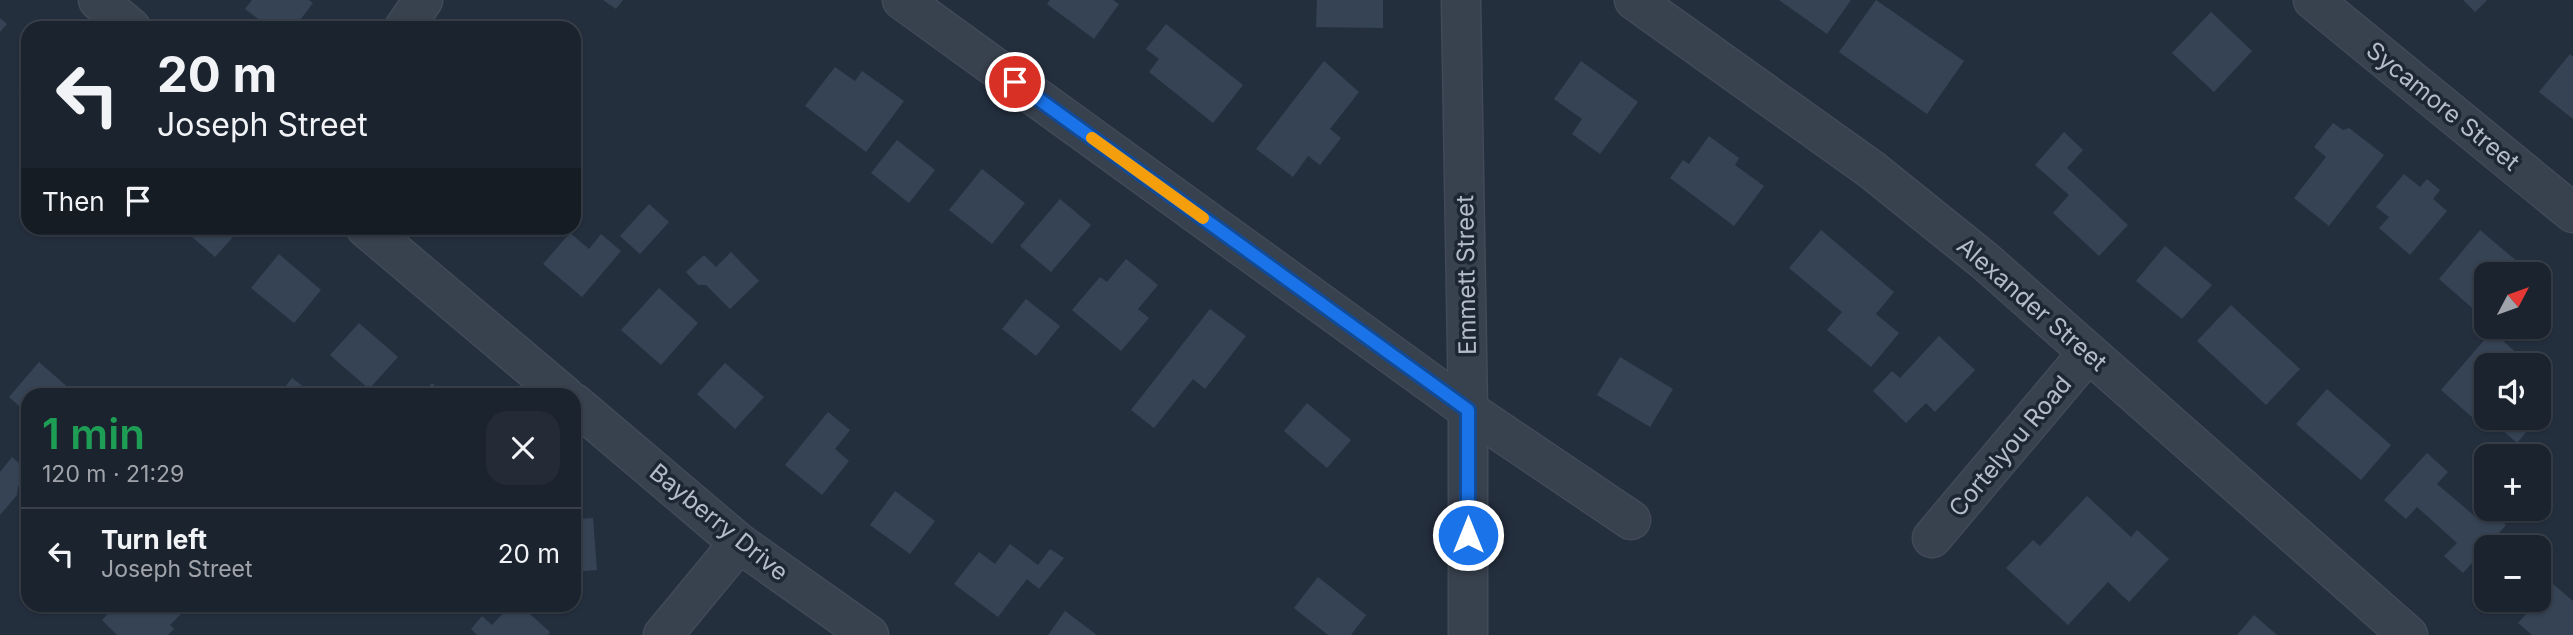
<!DOCTYPE html>
<meta charset="utf-8">
<style>
body{margin:0;font-family:Inter,sans-serif;background:#242b36;color:#f1f3f6;height:100vh;display:flex;flex-direction:column;font-size:26px;white-space:nowrap}
*{box-sizing:border-box;margin:0}
p{font-size:23px;color:#a0a4aa}
.icon{flex:none;width:38px;height:38px;fill:none;stroke:currentColor;stroke-width:2;stroke-linecap:round;stroke-linejoin:round}
.map{position:relative;flex:1;overflow:hidden}
.side{position:absolute;left:21px;top:388px;width:560px;height:224px;display:flex;flex-direction:column;background:#1b232e;border-radius:21px;box-shadow:0 2px 5px #0004,0 0 0 2px #39404a}
.side>*{flex:none}
.top-card{position:absolute;left:21px;top:21px;width:560px;height:214px;border-radius:21px;box-shadow:0 2px 5px #0004,0 0 0 2px #39404a;background:#1b232e;color:#f1f3f6;overflow:hidden}
.needle{width:46px;rotate:49deg}
.buttons{position:absolute;left:2474px;top:262px;display:grid;gap:14px}
.buttons a{display:grid;place-items:center;width:77px;height:77px;border-radius:14px;background:#1b232e;box-shadow:0 2px 5px #0004,0 0 0 2px #39404a;font-size:35px}
.pin{position:absolute;display:grid;place-items:center;width:60px;height:60px;color:#fff;margin:-30px;border:4px solid #fff;border-radius:50%;box-shadow:0 2px 7px #0007}
.me{position:absolute;width:77px;margin:-38px;rotate:0deg;stroke-linejoin:round;filter:drop-shadow(0 0 5px #0008)}
.turn{display:flex;align-items:center;gap:24px;height:147px;padding:0 21px;font-size:32px}
.turn .icon{width:91px;height:91px;stroke-width:2.5}
.turn b{display:block;font-size:49px;line-height:60px}
.then{display:flex;align-items:center;height:66px;padding:0 21px;background:#0003;gap:14px;font-size:26px}
.round{display:grid;place-items:center;flex:none;width:74px;height:74px;border-radius:21px;background:#242b36}
.headline{display:flex;align-items:center;justify-content:space-between;height:119px;padding:0 21px}
h1{font-size:42px;font-weight:600;line-height:52px;color:#1e9e55}
ul{padding:0;list-style:none}
li{display:flex;align-items:center;gap:21px;height:91px;padding:0 21px;border-top:2px solid #39404a}
li div{flex:1}
li b{display:block;font-size:26px}
li em{font-style:normal}
.map>svg:first-child{display:block}
</style>
<div class="map">
<svg width="2573" height="635" viewBox="0 0 2573 635">
<rect width="100%" height="100%" fill="#242f3e"/>
<g fill="#364354">
<path d="M252,0H309L313,3L294,28H270L245,9Z"/>
<path d="M603,0H623L616,9Z"/>
<path d="M1050,0H1113L1119,4L1094,39L1047,4Z"/>
<path d="M1317,0H1383V28L1316,27Z"/>
<path d="M1779,0H1851L1827,34Z"/>
<path d="M1876,0L1964,61L1927,114L1839,52Z"/>
<path d="M2463,0H2487L2475,12Z"/>
<path d="M2211,12L2252,51L2214,92L2172,53Z"/>
<path d="M0,18L7,24L0,32Z"/>
<path d="M504,21L514,28H499Z"/>
<path d="M1166,24L1243,85L1213,123L1149,72L1159,59L1146,49Z"/>
<path d="M2570,54L2573,57V119L2539,92Z"/>
<path d="M1324,61L1359,92L1330,129L1341,138L1320,165L1308,156L1293,177L1256,149Z"/>
<path d="M1581,61L1638,102L1600,154L1572,134L1582,119L1554,99Z"/>
<path d="M835,67L855,81L862,71L904,101L866,152L805,106Z"/>
<path d="M28,81V101L18,93Z"/>
<path d="M2333,123L2343,130L2349,128L2384,155L2329,226L2294,198L2326,157L2314,147Z"/>
<path d="M2064,132L2083,150L2067,168L2128,225L2099,256L2053,213L2069,195L2035,165Z"/>
<path d="M1709,136L1739,158L1735,165L1764,186L1734,226L1670,178L1683,160L1689,164Z"/>
<path d="M897,140L935,170L909,203L871,173Z"/>
<path d="M982,169L1025,203L992,244L949,210Z"/>
<path d="M2404,174L2420,187L2427,179L2440,190L2433,199L2447,211L2410,255L2379,228L2389,217L2376,207Z"/>
<path d="M1060,199L1091,225L1051,272L1020,246Z"/>
<path d="M649,204L669,222L640,254L620,236Z"/>
<path d="M182,228H241L215,257Z"/>
<path d="M1821,230L1894,292L1876,314L1899,333L1871,367L1827,330L1842,312L1789,268Z"/>
<path d="M2480,230L2519,263L2509,275H2487V301L2477,312L2439,279Z"/>
<path d="M570,233L589,249L601,234L621,251L582,297L543,264Z"/>
<path d="M2165,246L2212,285L2182,319L2136,281Z"/>
<path d="M731,252L759,281L730,309L706,285H698L686,272L704,255L716,267Z"/>
<path d="M279,254L321,290L294,323L251,288Z"/>
<path d="M1126,259L1158,285L1138,309L1149,318L1121,351L1072,310L1100,277L1107,282Z"/>
<path d="M659,288L698,323L661,365L621,330Z"/>
<path d="M1026,299L1060,326L1036,356L1002,329Z"/>
<path d="M2231,305L2300,369L2266,405L2197,341Z"/>
<path d="M1210,309L1246,336L1205,389L1193,379L1154,428L1131,410Z"/>
<path d="M359,323L398,357L369,389L330,355Z"/>
<path d="M2492,331L2531,366H2487V416L2480,424L2441,390Z"/>
<path d="M1939,336L1975,370L1935,412L1926,403L1906,423L1873,391L1892,371L1900,378Z"/>
<path d="M1620,357L1673,389L1650,427L1597,395Z"/>
<path d="M39,362L72,391L69,396H28V414L9,397Z"/>
<path d="M725,363L764,397L735,429L697,394Z"/>
<path d="M292,378L309,391L306,396H278Z"/>
<path d="M432,383L445,396H421Z"/>
<path d="M2327,389L2391,445L2361,480L2296,424Z"/>
<path d="M1307,403L1351,440L1327,468L1284,431Z"/>
<path d="M828,412L850,430L835,449L849,461L822,495L785,465Z"/>
<path d="M2489,418H2538L2517,443Z"/>
<path d="M2427,453L2448,472L2437,484L2477,518L2487,507L2506,525L2463,573L2444,556L2457,543L2417,507L2406,519L2384,500Z"/>
<path d="M12,457L28,471V476L18,487L17,495L0,515V472Z"/>
<path d="M574,488H578L581,519L593,518L597,570L574,572Z"/>
<path d="M895,491L935,521L910,554L870,525Z"/>
<path d="M2087,496L2131,537L2137,530L2169,559L2129,602L2108,582L2068,625L2006,568L2033,540L2040,546Z"/>
<path d="M1010,544L1038,565L1050,549L1064,558L1039,589L1027,579L998,617L954,584L979,552L995,564Z"/>
<path d="M1318,577L1366,615L1351,635H1328L1294,608Z"/>
<path d="M2553,584L2573,601V635H2532L2518,623Z"/>
<path d="M115,606H149L152,608L154,606H173L181,614L170,625L174,629L168,635H117L102,620Z"/>
<path d="M510,606H521L550,632L548,635H477L471,629L482,616L492,625Z"/>
<path d="M1065,611L1097,635H1048Z"/>
<path d="M2254,615L2277,635H2237Z"/>
</g>
<g fill="none" stroke-linecap="round" stroke-linejoin="round">
<defs>
<g id="minor">
<path d="M98,0L131,28"/>
<path d="M902,0L1468,410L1631,520"/>
<path d="M1461,0L1468,410V635"/>
<path d="M1634,0L1872,170L1985,261L2408,635"/>
<path d="M2313,0L2573,213"/>
<path d="M404,28L423,0"/>
<path d="M366,228L565,396"/>
<path d="M574,403L739,543L869,635"/>
<path d="M1932,538L2088,353"/>
<path d="M663,635L739,543"/>
</g>
</defs>
<use href="#minor" stroke="#414a57" stroke-width="41"/>
<use href="#minor" stroke="#38414e" stroke-width="38"/>
</g>
<g fill="none" stroke-linecap="round" stroke-linejoin="round">
<defs>
<path id="route" d="M1015,82L1468,410V535"/>
</defs>
<use href="#route" stroke="#114b97" stroke-width="18"/>
<use href="#route" stroke="#1a73e8" stroke-width="12"/>
<path stroke="#f59e0b" stroke-width="12" d="M1092,138L1203,218"/>
</g>
<g text-anchor="middle" dominant-baseline="central" stroke-width="7" stroke-linejoin="round" paint-order="stroke">
<g font-size="24" fill="#b4bcc9" stroke="#1d2633">
<text transform="translate(2443 106) rotate(39)">Sycamore Street</text>
<text transform="translate(1466 275) rotate(-91)">Emmett Street</text>
<text transform="translate(2032 304) rotate(41)">Alexander Street</text>
<text transform="translate(2010 446) rotate(-50)">Cortelyou Road</text>
<text transform="translate(719 522) rotate(39)">Bayberry Drive</text>
</g>
</g>
</svg>
<div class="buttons">
<a><svg class="needle" viewBox="-14 -14 28 28"><path d="M0-13l5 13h-10z" fill="#e53935"/><path d="M0 13l5-13h-10z" fill="#a0a4aa"/></svg></a>
<a><svg class="icon" aria-label="sound" viewBox="0 0 24 24"><path d="M4 9h4l5-4v14l-5-4H4zM17 9q2 3 0 6"/></svg></a>
<a>+</a>
<a>−</a>
</div>
<div class="pin" style="left:1015px;top:82px;background:#d93025"><svg class="icon" aria-label="arrive" viewBox="0 0 24 24"><path d="M6 21V4h12l-3 4 3 4H6"/></svg></div>
<svg class="me" style="left:1468px;top:535px" viewBox="-20 -20 40 40"><circle r="17" fill="#1a73e8" stroke="#fff" stroke-width="3"/><path d="M0-11L8 9 0 5-8 9z" fill="#fff"/></svg>
<div class="top-card">
<div class="turn"><svg class="icon" aria-label="left" viewBox="0 0 24 24"><path d="M17 20v-9H6M10 6l-5 5 5 5"/></svg><div><b>20 m</b>Joseph Street</div></div>
<div class="then">Then<svg class="icon" aria-label="arrive" viewBox="0 0 24 24"><path d="M6 21V4h12l-3 4 3 4H6"/></svg></div>
</div>
<section class="side">
<div class="headline"><div><h1>1 min</h1><p>120 m · 21:29</p></div><a class="round"><svg class="icon" aria-label="close" viewBox="0 0 24 24"><path d="M6 6l12 12M18 6L6 18"/></svg></a></div>
<ul>
<li><svg class="icon" aria-label="left" viewBox="0 0 24 24"><path d="M17 20v-9H6M10 6l-5 5 5 5"/></svg><div><b>Turn left</b><p>Joseph Street</p></div><em>20 m</em></li>
</ul>
</section>
</div>
